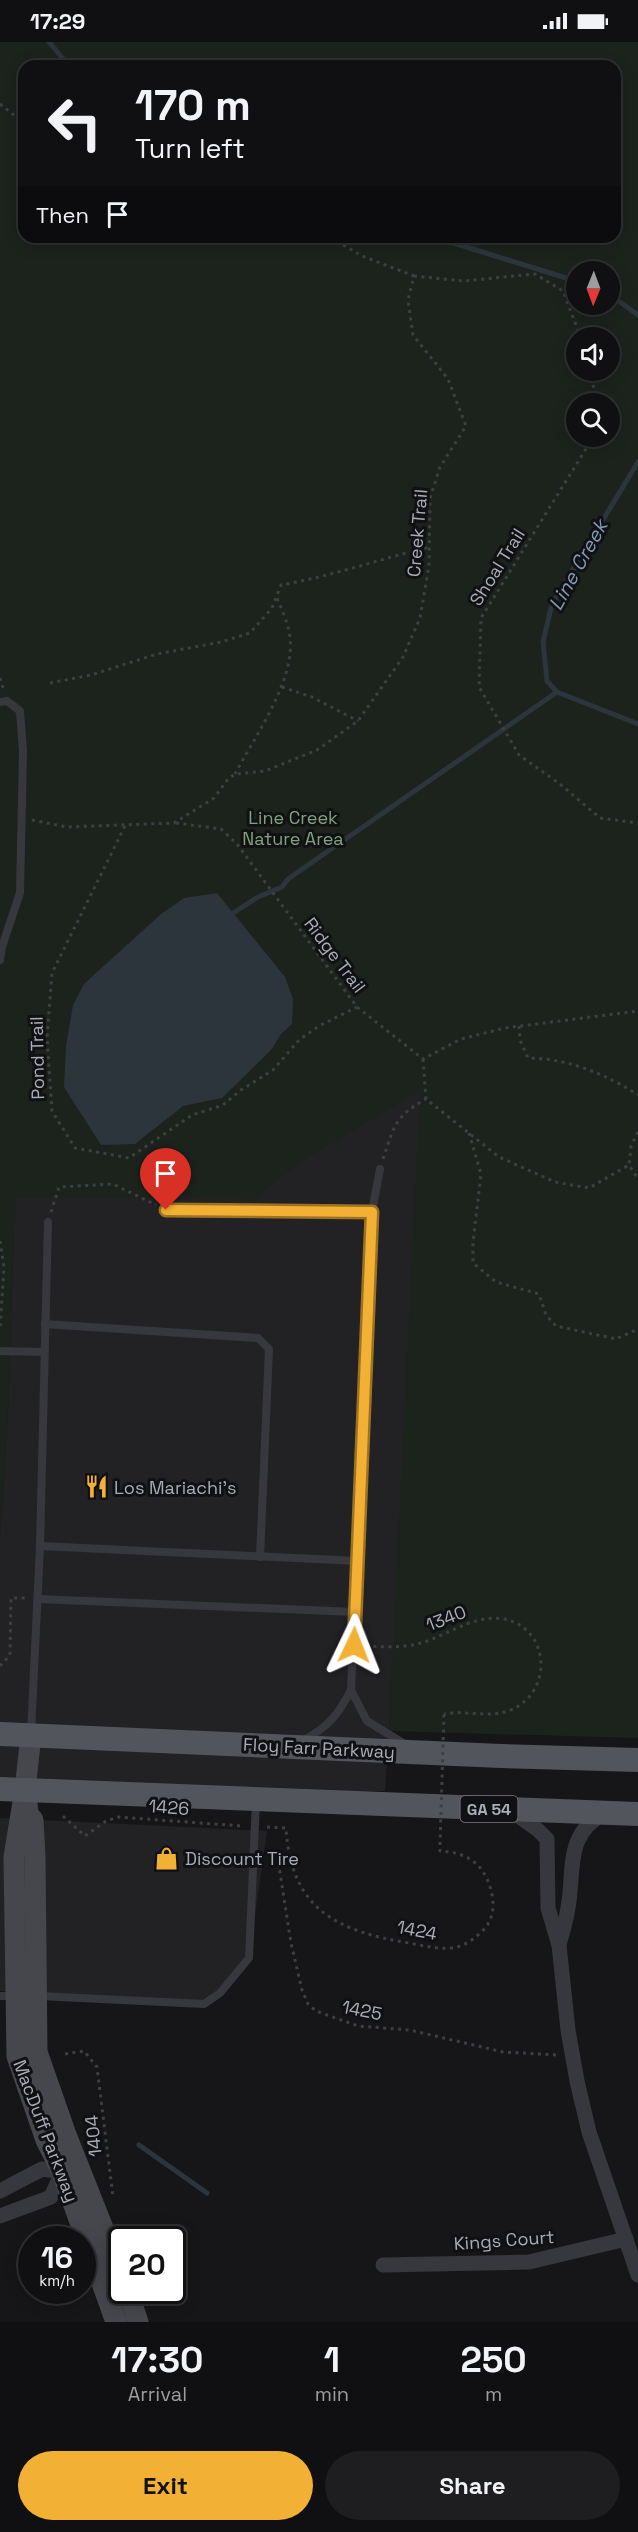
<!DOCTYPE html>
<style>
body{margin:0;font-family:"Space Grotesk",sans-serif;background:#1e1e20;color:#f1f3f6;height:100vh;display:flex;flex-direction:column;font-size:22px;white-space:nowrap}
*{box-sizing:border-box;margin:0}
p{font-size:20px;color:#9c9d9f}
.icon{flex:none;width:33px;height:33px;fill:none;stroke:currentColor;stroke-width:2;stroke-linecap:round;stroke-linejoin:round}
.map{position:relative;height:2280px;overflow:hidden}
.drawer{display:flex;flex-direction:column;background:#101012;flex:1}
.drawer>*{flex:none}
.guide{position:absolute;left:18px;top:18px;width:603px;height:183px;border-radius:18px;box-shadow:0 3px 15px #0003,0 0 0 2px #303032;background:#101012;color:#f1f3f6;overflow:hidden}
.needle{width:39px;rotate:181deg}
.fabs{position:absolute;left:566px;top:219px;display:grid;gap:12px}
.fabs a{display:grid;place-items:center;width:54px;height:54px;border-radius:50%;background:#101012;box-shadow:0 3px 15px #0003,0 0 0 2px #303032;font-size:30px}
.speed{position:absolute;left:18px;top:2184px;display:flex;gap:12px;font-size:30px;font-weight:700;text-align:center}
.speed>*{display:grid;place-content:center;width:78px;height:78px;border-radius:50%;background:#101012;box-shadow:0 3px 15px #0003,0 0 0 2px #303032;line-height:1}
.speed small{font-size:15px;font-weight:400}
.speed .limit{border:3px solid #111;border-radius:9px;background:#fff;color:#111}
.pin{position:absolute;display:grid;place-items:center;width:51px;height:51px;color:#fff;margin:-62px -26px;border-radius:50% 50% 50% 0;rotate:-45deg;box-shadow:0 0 6px #0007}
.pin .icon{rotate:45deg}
.me{position:absolute;width:66px;margin:-33px;rotate:2deg;stroke-linejoin:round;filter:drop-shadow(0 0 4px #0008)}
.turn{display:flex;align-items:center;gap:21px;height:126px;padding:0 18px;font-size:27px}
.turn .icon{width:78px;height:78px;stroke-width:2.5}
.turn b{display:block;font-size:42px;line-height:51px}
.then{display:flex;align-items:center;height:57px;padding:0 18px;background:#0003;gap:12px;font-size:22px}
.eta{display:flex;justify-content:space-evenly;align-items:center;height:102px;text-align:center}
.eta b{font-size:36px;font-weight:700;line-height:42px}
.button{display:flex;gap:12px;margin-top:auto;padding:12px 18px}
.button a{flex:1;height:69px;border-radius:36px;background:#f2b134;color:#111;font-size:24px;font-weight:700;line-height:69px;text-align:center}
.button a+a{background:#1e1e20;color:#f1f3f6}
.status{display:flex;justify-content:space-between;align-items:center;height:42px;padding:0 30px;background:#101012;direction:ltr}
.status svg{height:16px;fill:currentColor}
.map>svg:first-child{display:block}
</style>
<div class="status"><b>17:29</b><svg viewBox="0 0 49 12"><path d="M0 12V9h3v3zM5 12V6h3v6zM10 12V3h3v9zM15 12V0h3v12zM26 1h20v11H26zM47 4h2v5h-2z"/></svg></div>
<div class="map">
<svg width="638" height="2280" viewBox="0 0 638 2280">
<rect width="100%" height="100%" fill="#161618"/>
<g fill="#222225">
<path d="M431,1038L385,1749L272,1750L0,1743V1497L8,1367L15,1155Z"/>
<path d="M0,1776L267,1789L249,1916L204,1962L0,1949Z"/>
</g>
<path fill="#1c231d" fill-rule="evenodd" d="M0,0H638V1696L389,1689L420,1049L302,1119L254,1157L15,1155L8,1367L0,1497ZM24,24H615V195H24ZM576,230H609V262H576ZM576,296H609V328H576ZM576,362H609V394H576Z"/>
<path fill="#2c353c" d="M217,851L285,935L293,957L292,982L281,992L271,1008L222,1056L183,1064L135,1102L101,1103L64,1045L66,1004L73,963L84,942L161,872L184,856Z"/>
<g fill="none" stroke-linecap="round" stroke-linejoin="round">
<g stroke="#2c353c" stroke-width="5">
<path d="M49,0L69,24"/>
<path d="M434,195L576,239"/>
<path d="M609,252L638,273"/>
<path d="M638,420L552,562L543,600L547,639L557,650L638,682"/>
<path d="M233,871L258,855L282,845L288,837L557,650"/>
<path d="M139,2103L207,2151"/>
</g>
<g stroke="#3d3f44" stroke-width="3" stroke-dasharray="3 4.5" stroke-linecap="butt">
<path d="M0,62L24,81"/>
<path d="M414,234L464,239L535,232L563,249L581,296"/>
<path d="M590,328L597,362"/>
<path d="M594,394L481,576L479,645L519,713L560,742L600,776L638,781"/>
<path d="M0,636L4,649"/>
<path d="M50,641L91,633L157,612L221,600L250,591L272,566L281,543C332,534 380,517 430,505"/>
<path d="M282,645L312,655L358,679"/>
<path d="M235,732C255,694 295,639 290,596C289,583 282,568 277,556"/>
<path d="M32,778L67,785L174,781L214,756L228,737L235,732L265,729L317,708L358,679L403,615L420,576L429,524L430,456L440,425L466,384L448,337L413,293L408,258L414,234L362,214L330,195"/>
<path d="M176,781L221,787L237,802L357,965L423,1017L461,997L505,986L638,969"/>
<path d="M125,784L52,931L47,996L52,1069L75,1106L129,1116L192,1073L223,1063L241,1048L273,1028L299,998L319,984L357,965"/>
<path d="M519,984L520,998L528,1016C566,1016 606,1032 638,1053"/>
<path d="M423,1017L426,1057L499,1115L555,1140L589,1146L629,1123"/>
<path d="M638,1090L631,1104L629,1123L638,1137"/>
<path d="M469,1091L481,1132L473,1200V1221L496,1240L539,1252L546,1273L556,1284L616,1297L638,1287"/>
<path d="M383,1117C394,1084 395,1074 426,1057"/>
<path d="M51,1170L59,1145L113,1142L156,1163"/>
<path d="M0,1199L4,1225L0,1287"/>
<path d="M366,1604C384,1605 403,1606 421,1601C448,1593 474,1572 504,1577C551,1586 554,1653 508,1669C488,1676 465,1668 444,1672"/>
<path d="M0,1624L10,1613L11,1556H27"/>
<path d="M63,1774L85,1794L106,1779L118,1775L242,1784"/>
<path d="M267,1785L286,1786C291,1867 336,1889 409,1901C427,1904 445,1910 463,1903C473,1898 486,1888 490,1878C498,1861 489,1831 474,1820C464,1812 453,1810 440,1809V1803"/>
<path d="M290,1817L278,1818L291,1901L302,1948L308,1962L316,1969L358,1984L410,1988L503,2010L558,2013"/>
<path d="M65,2012L84,2009L97,2025L113,2155"/>
</g>
<g stroke="#37383d" stroke-width="8">
<path d="M0,660L7,659L20,669L23,709L20,851L2,905L0,918"/>
<path d="M166,1168L372,1170"/>
<path d="M45,1282L258,1296L269,1307L260,1515"/>
<path d="M0,1309L44,1310"/>
<path d="M40,1504L358,1519"/>
<path d="M38,1557L355,1570"/>
<path d="M351,1648L367,1679L403,1701"/>
<path d="M31,1691L40,1504L48,1180"/>
<path d="M304,1698C329,1684 338,1673 351,1648L372,1170L380,1127"/>
<path d="M0,1954H15"/>
<path d="M39,1954L204,1962L220,1951L249,1916L256,1759"/>
</g>
<g stroke="#37383d" stroke-width="15">
<path d="M510,1768L538,1788L547,1797L548,1866L559,1903L568,1988L577,2039L589,2090L638,2233"/>
<path d="M559,1903C562,1891 566,1879 568,1866C575,1828 564,1792 605,1771"/>
<path d="M0,2149L42,2127L62,2130L51,2155L0,2174"/>
<path d="M383,2223L529,2220L626,2197"/>
</g>
<g stroke="#45474d" stroke-width="21">
<path d="M31,1693L25,1748L14,1815L17,2014L46,2098L62,2130L116,2280"/>
<path d="M27,1761L28,1772L33,1778L35,1815L37,2010L65,2090L122,2234"/>
<path d="M127,2248L138,2280"/>
</g>
<g stroke="#53555c" stroke-width="24">
<path d="M0,1692L501,1714L638,1718"/>
<path d="M0,1747L638,1772"/>
</g>
<path stroke="#3d3f44" stroke-width="3" stroke-dasharray="3 4.5" stroke-linecap="butt" d="M440,1803L444,1672"/>
</g>
<g fill="none" stroke-linecap="round" stroke-linejoin="round">
<defs>
<path id="route" d="M166,1168L372,1170L354,1603"/>
</defs>
<use href="#route" stroke="#9d7322" stroke-width="15"/>
<use href="#route" stroke="#f2b134" stroke-width="10"/>
</g>
<defs>
<symbol id="restaurant-bare" viewBox="-9 -9 18 18"><path d="M-5-6h1v4h1v-4h1v4h1v-4h1v5L-1.5 .5V6h-2V.5L-5-1ZM5-6V6H3V1.5H1.5Q1.5-4 5-6Z" fill="#f2b134" stroke="#111113" stroke-width="2.5" paint-order="stroke"/></symbol>
<symbol id="shop-bare" viewBox="-9 -9 18 18"><path d="M-5-2.5h2.3a2.7 3.5 0 0 1 5.4 0H5L5.5 6h-11ZM-1.5-2.5h3a1.5 2.3 0 0 0-3 0Z" fill="#f2b134" stroke="#111113" stroke-width="2.5" paint-order="stroke"/></symbol>
</defs>
<g fill-rule="evenodd">
<use href="#restaurant-bare" x="80" y="1428" width="33" height="33"/>
<use href="#shop-bare" x="150" y="1800" width="33" height="33"/>
</g>
<g text-anchor="middle" dominant-baseline="central" stroke-width="6" stroke-linejoin="round" paint-order="stroke">
<rect fill="#111113" stroke="#7b7e86" stroke-width="1.5" x="460.5" y="1754" width="57" height="26" rx="4.5"/>
<g font-size="16" font-weight="bold" fill="#a8adb8">
<text x="489" y="1767">GA 54</text>
</g>
<g font-size="18" fill="#a8adb8" stroke="#111113">
<text transform="translate(417 491) rotate(-85)">Creek Trail</text>
<text transform="translate(497 525) rotate(-58)">Shoal Trail</text>
<text transform="translate(335 913) rotate(53)">Ridge Trail</text>
<text transform="translate(37 1016) rotate(-91)">Pond Trail</text>
<text transform="translate(446 1576) rotate(-21)">1340</text>
<text transform="translate(319 1706) rotate(3)">Floy Farr Parkway</text>
<text transform="translate(169 1765) rotate(4)">1426</text>
<text transform="translate(417 1888) rotate(11)">1424</text>
<text transform="translate(362 1968) rotate(11)">1425</text>
<text transform="translate(46 2089) rotate(69)">MacDuff Parkway</text>
<text transform="translate(93 2094) rotate(-96)">1404</text>
<text transform="translate(504 2198) rotate(-4)">Kings Court</text>
</g>
<g font-size="18" fill="#7fa381" stroke="#111113">
<text x="293" y="775">Line Creek<tspan x="293" dy="21">Nature Area</tspan></text>
</g>
<g font-size="18" fill="#a8adb8" stroke="#111113" text-anchor="start">
<text x="114" y="1445">Los Mariachi's</text>
<text x="185" y="1816">Discount Tire</text>
</g>
<g font-size="20" font-style="italic" fill="#7f9bb3" stroke="#111113">
<text transform="translate(578 523) rotate(-61)">Line Creek</text>
</g>
</g>
</svg>
<div class="fabs">
<a><svg class="needle" viewBox="-14 -14 28 28"><path d="M0-13l5 13h-10z" fill="#e53935"/><path d="M0 13l5-13h-10z" fill="#9c9d9f"/></svg></a>
<a><svg class="icon" aria-label="sound" viewBox="0 0 24 24"><path d="M4 9h4l5-4v14l-5-4H4zM17 9q2 3 0 6"/></svg></a>
<a><svg class="icon" aria-label="search" viewBox="0 0 24 24"><circle cx="10" cy="10" r="6"/><path d="M15 15l6 6"/></svg></a>
</div>
<div class="speed"><div>16<small>km/h</small></div><div class="limit">20</div></div>
<div class="pin" style="left:166px;top:1168px;background:#d93025"><svg class="icon" aria-label="arrive" viewBox="0 0 24 24"><path d="M6 21V4h12l-3 4 3 4H6"/></svg></div>
<svg class="me" style="left:354px;top:1603px" viewBox="-20 -20 40 40"><path d="M0-17L14 15 0 8-14 15z" fill="#f2b134" stroke="#fff" stroke-width="4"/></svg>
<div class="guide">
<div class="turn"><svg class="icon" aria-label="left" viewBox="0 0 24 24"><path d="M17 20v-9H6M10 6l-5 5 5 5"/></svg><div><b>170 m</b>Turn left</div></div>
<div class="then">Then<svg class="icon" aria-label="arrive" viewBox="0 0 24 24"><path d="M6 21V4h12l-3 4 3 4H6"/></svg></div>
</div>
</div>
<section class="drawer">
<div class="eta">
<div><b>17:30</b><p>Arrival</p></div>
<div><b>1</b><p>min</p></div>
<div><b>250</b><p>m</p></div>
</div>
<div class="button"><a>Exit</a><a>Share</a></div>
</section>
